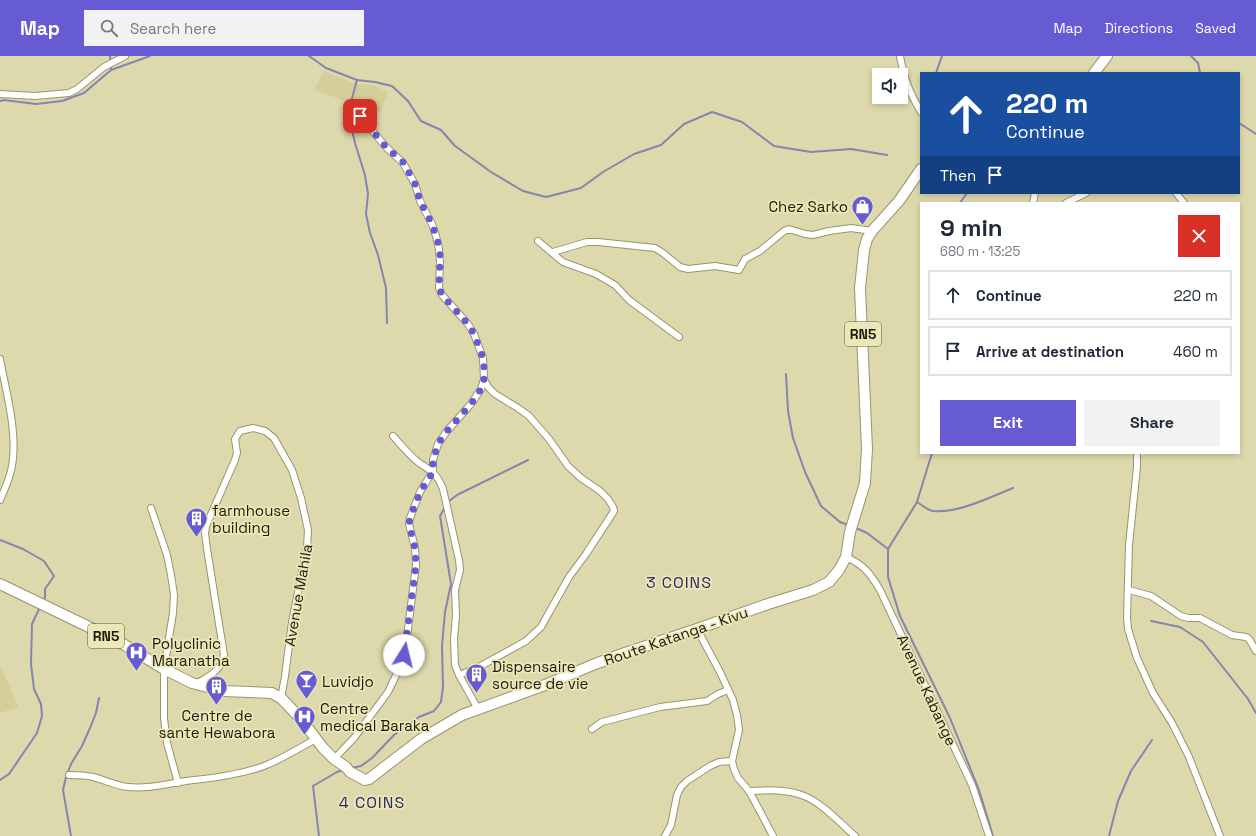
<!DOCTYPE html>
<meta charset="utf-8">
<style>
body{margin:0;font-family:"Space Grotesk",sans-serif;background:#f2f2f3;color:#1f2937;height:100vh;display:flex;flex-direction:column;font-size:15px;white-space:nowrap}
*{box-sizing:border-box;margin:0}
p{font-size:13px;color:#747a83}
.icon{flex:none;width:22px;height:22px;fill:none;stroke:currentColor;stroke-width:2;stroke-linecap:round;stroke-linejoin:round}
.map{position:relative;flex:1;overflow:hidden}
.panel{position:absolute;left:920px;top:146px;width:320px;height:252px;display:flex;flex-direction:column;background:#fff;border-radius:0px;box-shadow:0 2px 6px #0003}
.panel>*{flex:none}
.hud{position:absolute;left:920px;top:16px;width:320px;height:122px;border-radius:0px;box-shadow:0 2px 6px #0003;background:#1a4fa0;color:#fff;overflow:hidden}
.buttons{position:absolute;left:872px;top:12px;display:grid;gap:8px}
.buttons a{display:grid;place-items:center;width:36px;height:36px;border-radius:0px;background:#fff;box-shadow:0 2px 6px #0003;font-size:20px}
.pin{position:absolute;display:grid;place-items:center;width:34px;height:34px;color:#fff;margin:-17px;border-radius:8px;box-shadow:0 2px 6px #0006}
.me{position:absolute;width:44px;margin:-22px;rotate:9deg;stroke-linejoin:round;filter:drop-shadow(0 0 3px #0008)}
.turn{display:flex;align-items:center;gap:14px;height:84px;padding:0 20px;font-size:18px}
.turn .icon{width:52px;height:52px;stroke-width:2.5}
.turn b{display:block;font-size:28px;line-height:34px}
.then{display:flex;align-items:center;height:38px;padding:0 20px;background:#0003;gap:8px;font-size:15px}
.round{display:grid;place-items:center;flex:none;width:42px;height:42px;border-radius:0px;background:#f2f2f3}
.headline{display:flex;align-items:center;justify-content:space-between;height:68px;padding:0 20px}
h1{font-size:24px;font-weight:600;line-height:30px}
.action{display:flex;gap:8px;margin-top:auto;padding:8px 20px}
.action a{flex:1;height:46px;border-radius:0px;background:#675bd4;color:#fff;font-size:16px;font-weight:600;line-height:46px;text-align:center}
.action a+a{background:#f2f2f3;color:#1f2937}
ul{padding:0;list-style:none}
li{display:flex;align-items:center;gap:12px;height:50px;margin:0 8px 6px;padding:0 12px;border:2px solid #e0e1e3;border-radius:0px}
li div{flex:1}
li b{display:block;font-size:15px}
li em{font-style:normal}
header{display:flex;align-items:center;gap:24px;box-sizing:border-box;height:56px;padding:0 20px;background:#675bd4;color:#fff}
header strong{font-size:19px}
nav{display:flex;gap:22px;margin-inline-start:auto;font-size:14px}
.search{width:280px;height:36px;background:#f2f2f3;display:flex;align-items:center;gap:10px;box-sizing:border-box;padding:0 14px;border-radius:0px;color:#747a83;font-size:15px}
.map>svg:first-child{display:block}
</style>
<header>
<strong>Map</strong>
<div class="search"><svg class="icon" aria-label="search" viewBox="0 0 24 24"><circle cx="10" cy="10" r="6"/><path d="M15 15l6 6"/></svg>Search here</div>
<nav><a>Map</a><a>Directions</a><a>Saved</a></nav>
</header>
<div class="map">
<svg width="1256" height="780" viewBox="0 0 1256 780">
<rect width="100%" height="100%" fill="#ddd9ac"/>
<g fill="#d4cf9a">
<path d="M324,15L356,28L373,29L388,36L380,57L314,34Z"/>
<path d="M0,610L19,651L0,657Z"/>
</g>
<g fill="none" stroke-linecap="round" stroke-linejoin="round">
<g stroke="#8585ae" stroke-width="2">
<path d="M110,0L111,14"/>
<path d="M309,0L326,12L357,24L375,26L392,30L408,45L421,65L441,74L455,90L491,116L523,135L546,141L581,132L603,116L634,98L661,89L684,68L712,56L742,66L774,90L811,96L851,93L887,99"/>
<path d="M1191,0L1198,7L1200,17"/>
<path d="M936,17L942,0"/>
<path d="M357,24L348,57L355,87L365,119L368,138L366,158L370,177L378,199L386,232L387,267"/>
<path d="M0,45L4,44L36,48L62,45L84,37L111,14L150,0"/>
<path d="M1239,67L1256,78"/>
<path d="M960,147L967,137"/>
<path d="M921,226V234"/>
<path d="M786,318L788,355L793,382L805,416L821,450L840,466L848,469"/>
<path d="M932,397L917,446L888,493V521L900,560L950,662L979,734L993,780"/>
<path d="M448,446L457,439L528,404"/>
<path d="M917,446C922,449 927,454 933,455C956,458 991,441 1013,432"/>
<path d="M854,471L867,477L888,493"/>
<path d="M0,484L23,493L44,505L54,520L45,533V541L43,545"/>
<path d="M1151,565L1180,571L1203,586L1248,643L1256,657"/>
<path d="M351,712L361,710L372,702L394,679L419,661L434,655L441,646L443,631L442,590L445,556L451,528L440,460L445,451"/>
<path d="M0,724L9,718L37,677L42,660L41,648L34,633L31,608L32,568L40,551"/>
<path d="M71,780L63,734L66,721L71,708L82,690L90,672L96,657L99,642"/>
<path d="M319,780L313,730L337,716L343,714"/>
<path d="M1109,780L1118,745L1131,715L1152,684"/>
</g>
<defs>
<g id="minor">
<path d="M900,0C904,22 909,36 921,56"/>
<path d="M0,38L35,40L69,37L77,33L104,11L125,0"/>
<path d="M360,60L386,91L403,107L415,128L420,145L432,168L436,180L439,193L440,206L439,232L442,239L468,268L474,278L483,302L484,323L488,331L495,338L518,352L529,360L549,383L568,410L581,422L600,435L608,443L613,451L614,455L586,498L569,521L541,571L526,585L477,612L459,619"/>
<path d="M1176,137L1184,147"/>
<path d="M1033,147L1035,137"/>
<path d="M1066,147L1086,137"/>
<path d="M538,185L563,206L596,218L615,229L629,244L679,281"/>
<path d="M553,196L587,186H598L655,192L663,197L680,211L688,213L715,210L739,214L745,203L760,195L784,175L789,173L805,178L813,179L829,175L851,172L872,175"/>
<path d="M0,303C6,336 18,377 12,410C10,422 5,433 0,444"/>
<path d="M393,380C401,389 409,399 418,406C432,416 436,416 443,433L459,504L460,514L455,534L456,560L454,583L455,609L459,619L478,653"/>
<path d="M1137,397V411L1129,489L1127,562L1128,573L1137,602L1153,637L1172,667L1189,701L1220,780"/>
<path d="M151,452L167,499L171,519L174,539L173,557L164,613V662L167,687L178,727"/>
<path d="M846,501C864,509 870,517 880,534L972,729L989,780"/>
<path d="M1129,534L1151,540L1181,560L1188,562H1200L1232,579L1246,581L1249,583L1256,595"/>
<path d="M697,573L720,616L733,644L737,659L739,674L732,705L734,713L738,722L749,735L754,744L773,780"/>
<path d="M196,628C209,620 221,615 224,599L207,493L205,477L206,470L235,404L237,397L235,383L240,375L253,372L265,375L274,382L292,414L301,442L308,474L307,491L292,566L285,620L282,637V643"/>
<path d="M592,673L602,666L660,651L707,645L718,638L728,634"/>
<path d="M334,703L354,682L380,647L388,636L400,611L404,599L407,581L416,509L415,492L409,468L410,462L420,436L433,415V404L438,388L447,375L471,348L481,333L484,323"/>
<path d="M69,719C77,719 85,719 93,721C105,724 116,730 128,731C148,733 167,728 186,725C212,722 239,719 264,710C282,703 299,692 316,683"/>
<path d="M749,735C767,734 787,733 804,740C821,746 841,768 855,780"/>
<path d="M665,780L671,769L677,739L681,731L687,725L710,710L719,706L732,705"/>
</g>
<g id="trunk">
<path d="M1094,17L1107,0"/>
<path d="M0,528L118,585L164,613L192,627L223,635L272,637L282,643L301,663L323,692L334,703L346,711L350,716L365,724L369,723L421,683L462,659L545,629L595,608L625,597L697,573L768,548L813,534L829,526L839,514L846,501L850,476L865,427L867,393L860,232L864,194L867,183L872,175L899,145L921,113"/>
</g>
</defs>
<use href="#minor" stroke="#99956b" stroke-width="8"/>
<use href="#trunk" stroke="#99956b" stroke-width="12"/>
<use href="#minor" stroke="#fff" stroke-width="6"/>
<use href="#trunk" stroke="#fff" stroke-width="10"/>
</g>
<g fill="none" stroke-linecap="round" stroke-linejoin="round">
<path stroke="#675bd4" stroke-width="7" stroke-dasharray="0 12.6" d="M360,60L386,91L404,107L415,128L420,145L432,168L440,193V206L439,232L442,239L468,268L474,278L483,302L484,312V323L481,333L471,348L447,375L438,388L433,404V416L420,436L410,462L409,468L415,492L416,509L404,599"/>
</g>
<defs>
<symbol id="shop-pin" viewBox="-11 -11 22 30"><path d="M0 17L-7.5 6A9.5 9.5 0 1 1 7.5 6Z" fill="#675bd4" stroke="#ebe7b9"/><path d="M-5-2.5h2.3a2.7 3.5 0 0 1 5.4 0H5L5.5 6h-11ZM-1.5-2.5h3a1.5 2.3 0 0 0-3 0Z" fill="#fff"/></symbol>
<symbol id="building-pin" viewBox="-11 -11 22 30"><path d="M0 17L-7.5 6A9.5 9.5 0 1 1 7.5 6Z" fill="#675bd4" stroke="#ebe7b9"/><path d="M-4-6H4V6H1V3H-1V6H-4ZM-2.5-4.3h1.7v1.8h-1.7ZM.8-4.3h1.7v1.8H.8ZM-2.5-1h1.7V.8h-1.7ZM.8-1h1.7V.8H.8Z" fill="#fff"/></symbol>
<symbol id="hospital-pin" viewBox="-11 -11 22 30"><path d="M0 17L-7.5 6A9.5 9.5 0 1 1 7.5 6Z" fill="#675bd4" stroke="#ebe7b9"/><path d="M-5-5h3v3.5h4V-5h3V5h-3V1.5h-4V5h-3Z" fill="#fff"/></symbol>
<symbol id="bar-pin" viewBox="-11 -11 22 30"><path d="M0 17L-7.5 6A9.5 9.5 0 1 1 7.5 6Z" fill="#675bd4" stroke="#ebe7b9"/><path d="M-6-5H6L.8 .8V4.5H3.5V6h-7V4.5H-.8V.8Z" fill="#fff"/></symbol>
</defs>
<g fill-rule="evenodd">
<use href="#shop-pin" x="850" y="138" width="25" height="34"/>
<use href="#building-pin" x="184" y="450" width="25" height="34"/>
<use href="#hospital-pin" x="124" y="584" width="25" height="34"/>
<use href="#building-pin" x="464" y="606" width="25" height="34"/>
<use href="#bar-pin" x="294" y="612" width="25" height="34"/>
<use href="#building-pin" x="204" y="618" width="25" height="34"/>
<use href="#hospital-pin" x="292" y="648" width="25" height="34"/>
</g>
<g text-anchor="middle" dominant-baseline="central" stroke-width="3.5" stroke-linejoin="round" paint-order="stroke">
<g fill="#ebe7b9" stroke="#5b583e" stroke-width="1">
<rect x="845" y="266" width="36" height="24" rx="3"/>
<rect x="88" y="568" width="36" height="24" rx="3"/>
</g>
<g font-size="14" font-weight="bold" fill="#1d1b0a">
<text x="863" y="278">RN5</text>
<text x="106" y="580">RN5</text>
</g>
<g font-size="15" fill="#1d1b0a" stroke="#ebe7b9" text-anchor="start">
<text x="848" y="150" text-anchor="end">Chez Sarko</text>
<text x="212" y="454">farmhouse<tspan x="212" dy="17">building</tspan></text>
<text x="152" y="587">Polyclinic<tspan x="152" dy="17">Maranatha</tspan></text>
<text x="492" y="610">Dispensaire<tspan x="492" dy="17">source de vie</tspan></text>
<text x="322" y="625">Luvidjo</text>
<text x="320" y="652">Centre<tspan x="320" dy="17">medical Baraka</tspan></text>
<text x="217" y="659" text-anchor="middle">Centre de<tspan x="217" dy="17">sante Hewabora</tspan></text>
</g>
<g font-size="15" fill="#1d1b0a" stroke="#ebe7b9">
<text transform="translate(298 539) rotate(-80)">Avenue Mahila</text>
<text transform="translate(676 580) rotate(-19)">Route Katanga - Kivu</text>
<text transform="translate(927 634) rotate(65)">Avenue Kabange</text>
</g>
<g font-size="16" letter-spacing="1" fill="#2f2a65" stroke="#ebe7b9">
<text x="679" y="526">3 COINS</text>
<text x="372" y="746">4 COINS</text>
</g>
</g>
</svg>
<div class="buttons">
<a><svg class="icon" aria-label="sound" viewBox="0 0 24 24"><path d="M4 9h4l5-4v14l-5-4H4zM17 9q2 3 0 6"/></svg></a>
</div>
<div class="pin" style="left:360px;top:60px;background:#d93025"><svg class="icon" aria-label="arrive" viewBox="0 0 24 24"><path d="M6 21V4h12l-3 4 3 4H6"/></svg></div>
<svg class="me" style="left:404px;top:599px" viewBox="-20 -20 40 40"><circle r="19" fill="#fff"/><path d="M0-13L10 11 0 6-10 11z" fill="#675bd4"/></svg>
<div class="hud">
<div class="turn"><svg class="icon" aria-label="ahead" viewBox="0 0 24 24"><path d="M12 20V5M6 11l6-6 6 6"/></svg><div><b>220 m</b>Continue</div></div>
<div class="then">Then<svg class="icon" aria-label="arrive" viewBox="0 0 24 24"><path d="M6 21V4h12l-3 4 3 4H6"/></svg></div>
</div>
<section class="panel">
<div class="headline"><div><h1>9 min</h1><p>680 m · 13:25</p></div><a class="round" style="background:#d93025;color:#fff"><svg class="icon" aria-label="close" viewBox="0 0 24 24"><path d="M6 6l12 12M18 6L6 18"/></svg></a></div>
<ul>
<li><svg class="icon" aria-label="ahead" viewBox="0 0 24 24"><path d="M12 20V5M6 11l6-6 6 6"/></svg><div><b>Continue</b></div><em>220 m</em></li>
<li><svg class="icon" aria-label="arrive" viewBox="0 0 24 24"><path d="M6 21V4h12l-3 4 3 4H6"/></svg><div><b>Arrive at destination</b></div><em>460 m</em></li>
</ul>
<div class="action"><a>Exit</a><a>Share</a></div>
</section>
</div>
